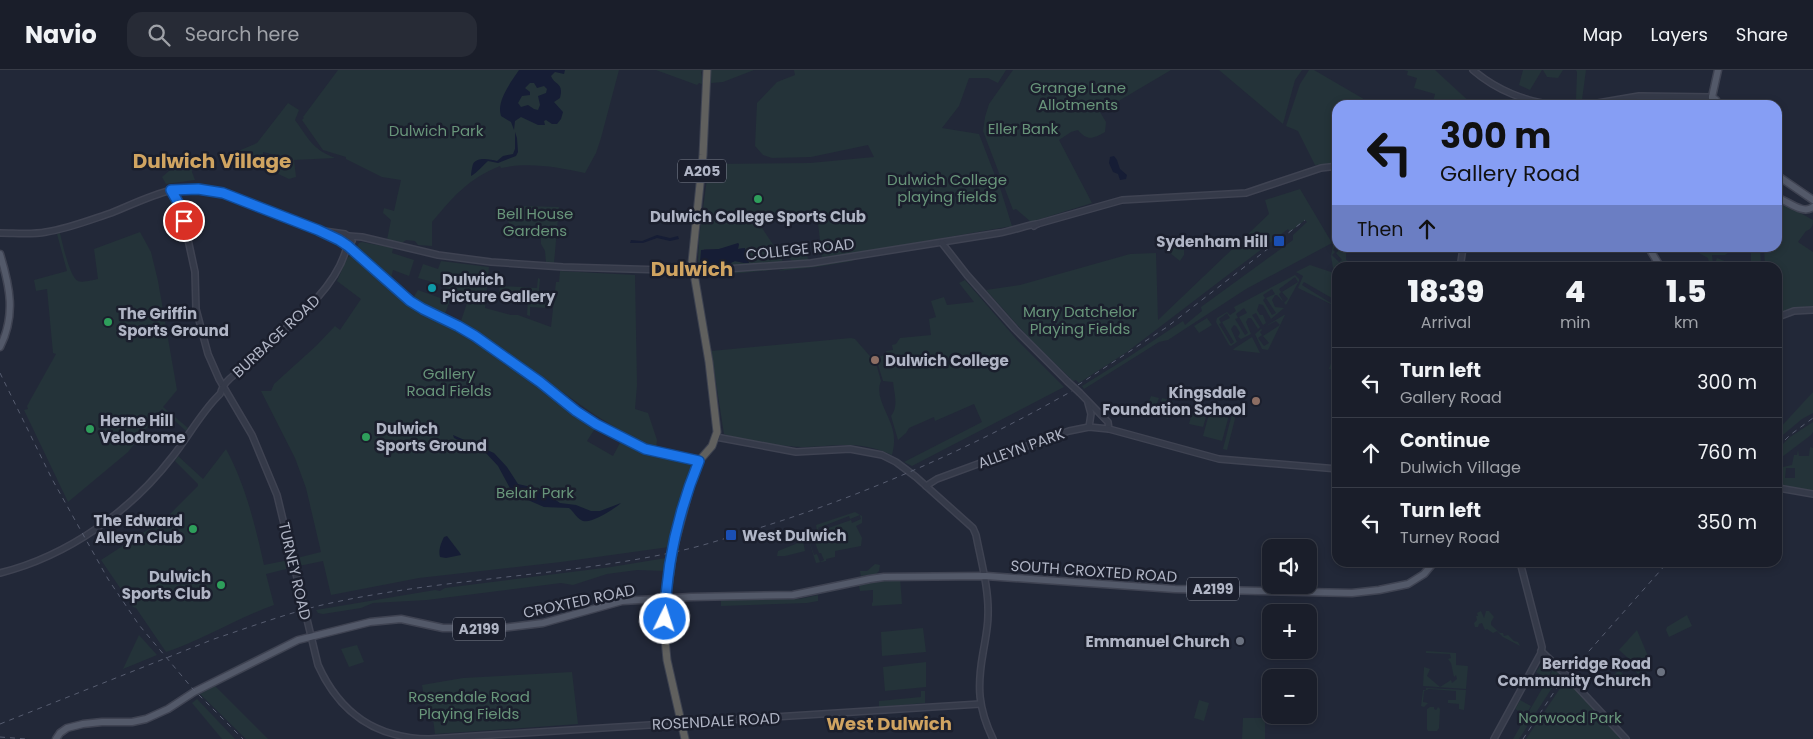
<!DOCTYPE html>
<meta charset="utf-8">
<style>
body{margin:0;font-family:Poppins,sans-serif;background:#272b36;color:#f1f3f6;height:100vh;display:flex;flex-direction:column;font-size:19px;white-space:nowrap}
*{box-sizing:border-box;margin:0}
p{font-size:16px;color:#9fa2a8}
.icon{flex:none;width:28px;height:28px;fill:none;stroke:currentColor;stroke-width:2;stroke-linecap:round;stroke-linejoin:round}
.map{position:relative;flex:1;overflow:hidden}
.panel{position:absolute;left:1332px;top:192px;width:450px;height:305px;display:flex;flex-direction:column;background:#1a1e2a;border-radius:15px;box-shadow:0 2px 8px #0003,0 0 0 1px #383c47}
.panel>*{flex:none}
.top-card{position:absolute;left:1332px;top:30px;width:450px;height:152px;border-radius:15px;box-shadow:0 2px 8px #0003,0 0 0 1px #383c47;background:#869ef4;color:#111;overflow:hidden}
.controls{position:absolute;left:1262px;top:469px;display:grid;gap:10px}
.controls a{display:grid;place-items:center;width:55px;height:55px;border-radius:10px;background:#1a1e2a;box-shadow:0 2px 8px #0003,0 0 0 1px #383c47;font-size:25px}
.pin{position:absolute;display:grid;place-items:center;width:42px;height:42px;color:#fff;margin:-21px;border:2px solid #fff;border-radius:50%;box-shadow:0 1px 5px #0007}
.me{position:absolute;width:55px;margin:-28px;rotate:4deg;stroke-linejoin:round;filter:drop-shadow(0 0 4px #0008)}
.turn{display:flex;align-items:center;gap:18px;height:105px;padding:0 25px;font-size:22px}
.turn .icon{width:65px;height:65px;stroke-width:2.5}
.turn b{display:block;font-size:35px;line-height:42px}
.then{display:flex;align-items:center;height:48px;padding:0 25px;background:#0003;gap:10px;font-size:19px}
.eta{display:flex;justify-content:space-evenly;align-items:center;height:85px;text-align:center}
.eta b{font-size:30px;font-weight:800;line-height:35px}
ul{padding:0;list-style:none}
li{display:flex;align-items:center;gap:15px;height:70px;padding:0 25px;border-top:1px solid #383c47}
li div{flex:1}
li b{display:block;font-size:19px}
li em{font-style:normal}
header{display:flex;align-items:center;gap:30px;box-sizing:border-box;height:70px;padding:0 25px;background:#1a1e2a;border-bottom:1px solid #383c47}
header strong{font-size:24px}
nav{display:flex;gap:28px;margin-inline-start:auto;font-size:18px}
.search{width:350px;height:45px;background:#272b36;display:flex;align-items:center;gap:12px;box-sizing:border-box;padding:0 18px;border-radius:15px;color:#9fa2a8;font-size:19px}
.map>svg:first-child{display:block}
</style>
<header>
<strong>Navio</strong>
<div class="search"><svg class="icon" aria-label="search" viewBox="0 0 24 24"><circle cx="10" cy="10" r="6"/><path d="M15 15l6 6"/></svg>Search here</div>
<nav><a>Map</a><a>Layers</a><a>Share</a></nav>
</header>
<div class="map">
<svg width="1813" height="669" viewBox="0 0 1813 669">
<rect width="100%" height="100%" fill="#222838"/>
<g fill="#243339" fill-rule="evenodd">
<path d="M338,0H619L601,68L596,83L585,103C556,97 530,92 501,98L500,96C468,109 454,126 432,152V176L418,175L415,171L406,170L402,173L387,170L391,150L383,143L384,138L394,141L401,110L382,107L346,89V87L323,80L302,50L304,48L303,47Z"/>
<path d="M656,0H703L701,2L704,15L699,13L697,15Z"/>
<path d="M710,0H754L723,12L711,13Z"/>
<path d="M794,0H1006L998,13L988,8H969L959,36L942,58L979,64L1001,121L1012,156L822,189L818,153L815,150L814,142C797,149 793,144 775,142L776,146L760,155L780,185L783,192L702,198L698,193L699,168L709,94L810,93L874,87L868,75L811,87L772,88L763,85L755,76L757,33L777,12L795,5ZM739,174L738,179L743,178L749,193H744L735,191L724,195L720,193L715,195L704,196L700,192L704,179H719Z"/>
<path d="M1013,0H1171L1100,42L1106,52L1105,62C1093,69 1087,71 1078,60L1071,62L1059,70L1092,133L1031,152L1016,139L1013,140L983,61L985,47L989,34Z"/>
<path d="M1219,0H1302L1295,10L1283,54Z"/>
<path d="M1309,0H1314L1374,35H1338L1337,94L1315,95L1298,61L1286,56L1300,14Z"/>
<path d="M1404,0H1435L1473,35H1432L1435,24L1414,18L1417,8L1407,5L1408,1Z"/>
<path d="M1523,0H1542L1530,20L1519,15Z"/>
<path d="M1543,0H1563L1558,8L1547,7Z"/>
<path d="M1576,0H1586L1582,30L1576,29L1577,2Z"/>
<path d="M288,33L299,40L295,50C309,69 312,79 335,88L294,90L296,107L289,109L274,102L272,94L276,85L263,82V99L254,100L245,99V92L241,93L236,82L257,73Z"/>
<path d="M190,83L192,102L195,110L166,114L162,107Z"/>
<path d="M1300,119L1332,173L1246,219L1168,270L1159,272L1084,319L1082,316L1127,288L1183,251L1185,255L1202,241L1201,237L1293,170V165L1307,152L1305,150L1290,162L1288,159L1127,282L1079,313L1076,310L1073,311L1029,268L986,220L1020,215L1130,184L1156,183L1158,250L1269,144L1265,130Z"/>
<path d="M1784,134L1813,150C1813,156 1812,159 1806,161L1798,172L1813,182V236L1795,238L1778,244V198L1765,197L1764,178H1778V148Z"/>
<path d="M524,136L559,137L554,193H546L545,181L541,174V168L514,167L507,148Z"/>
<path d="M140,162L151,182L158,211L177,320L163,337L188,358L186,361L162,339L128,382L68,432L24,340L28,339L27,336L56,284L53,283L47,219L36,221L34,210L67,201L57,164L60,163C62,172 70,208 78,211C82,213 93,210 98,209L94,179Z"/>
<path d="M362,172L393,178L392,183L414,190L409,206L393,200L391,208L395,210L394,214L355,180L359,173Z"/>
<path d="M1337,172L1333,180L1335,182L1332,185L1339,192L1342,190L1336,183L1341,178H1346V190L1360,197L1356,196L1355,197L1338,198L1337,200L1333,198L1331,186L1333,175Z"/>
<path d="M1170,173L1179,174L1184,178V185L1180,191L1165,179V175Z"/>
<path d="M806,176L808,190L793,192L786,185Z"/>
<path d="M1695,178H1734L1725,185H1712L1713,193H1715L1717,188L1727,192L1730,197H1710L1708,188L1697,182Z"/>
<path d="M1739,178H1760L1761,195L1751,197V181Z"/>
<path d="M351,185L398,225L427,247L460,263L531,310L569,341L596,357L587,371L613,386L621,371L644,383L691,394L692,398L683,424L669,477L561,492L419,508L331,525L323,491L299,496L297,488L321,482L306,418L295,388L261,321H271L274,314L316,276L335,256L340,260L361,229L337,211L347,188Z"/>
<path d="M851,189L853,191L816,197L778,201L787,198Z"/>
<path d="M441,191L489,197L485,238L511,245H518L551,257L556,212H559L560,201L635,205L637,315L635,339L648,343L657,370L656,378L631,367L595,345L461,251L467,233L450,230L445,244L413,228L418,220L443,229L446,216L418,208L423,194L438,199Z"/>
<path d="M1310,195L1337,204V211L1335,215L1337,217V231L1304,212L1302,215L1337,237L1298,218L1303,206L1296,202Z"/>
<path d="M766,198L772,199V200L700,207L703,203Z"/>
<path d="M1295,205L1299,209V211L1286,235L1277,225H1275L1272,230L1275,237L1284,238L1271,249L1263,235L1259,234L1257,240L1260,245H1263L1266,253L1263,255L1256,243L1252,245L1260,257L1258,259L1251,248H1248L1246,252L1251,264L1241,269L1238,267L1240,263L1236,256L1234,255L1231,259L1237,272L1231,276L1229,275L1216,252L1217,248L1227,242L1230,245L1236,241L1234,237ZM1295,207L1298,212L1282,222L1288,229L1284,233L1279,224L1281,222L1279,219ZM1272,219L1275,224L1266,228L1276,243L1272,245L1263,230L1265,228L1263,225ZM1244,238L1247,243L1239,247L1248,263L1245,265L1235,249L1238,248L1236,244ZM1227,243L1230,248L1222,252L1234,272L1231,274L1219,254L1221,253L1219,249Z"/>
<path d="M501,206H503V216L537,218L538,208L540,209L538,231L548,233V238L530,237V246L527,245L528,228L490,225V222L499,223Z"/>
<path d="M965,210L1018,271L1064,317L912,396L904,392L982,352L974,334L935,351L934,347L909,358L906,363L898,370L891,346C899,336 894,323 893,312L883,311L876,288L887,284L886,281L893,280L892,275L896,274L900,268L931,265L929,249L936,247L931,231L944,227L947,235L974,232L959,213Z"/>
<path d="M1284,245H1285L1268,280L1262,279L1255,264L1261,259L1262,260L1260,262L1262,265L1258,268L1264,276L1269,273L1263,266L1280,255L1276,251L1264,257Z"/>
<path d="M1207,248L1212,255L1199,263L1194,256Z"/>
<path d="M1252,267L1260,283L1233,280L1235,278Z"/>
<path d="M851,268L855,269L876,293L881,311C874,327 890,345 893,361C895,369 894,377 892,385C858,370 841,376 805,377C785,377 743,371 724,364L711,281Z"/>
<path d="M1337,275V288H1334L1333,292L1337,293V301L1329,299Z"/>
<path d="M1813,322V343L1802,349L1778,369V360Z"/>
<path d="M1151,326L1159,328L1153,344L1145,342Z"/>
<path d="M1162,328L1173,331L1168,349L1157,345Z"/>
<path d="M1234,336L1238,337L1227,380L1223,379Z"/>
<path d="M1210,340L1229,345L1222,371L1203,366Z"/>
<path d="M1192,343L1206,347L1203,357L1189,354Z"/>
<path d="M1813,352V362L1811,365L1778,390V379L1790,367Z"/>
<path d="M1810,377L1813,378V421L1780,415L1783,397L1792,395L1794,385H1797L1798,380L1799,386H1809ZM1786,398H1795V408H1785Z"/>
<path d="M226,379C246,416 255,455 264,495L289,490L290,498L266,504L274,535C237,548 203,570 166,582L136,538L133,537L101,490L166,448L198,416V414L175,391L178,386L203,409Z"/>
<path d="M855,442L862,446V453L856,456L862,468L861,476L835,481V487L826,489V491L816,493L807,465L817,461L816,455ZM860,445L861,449L852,453L851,450L820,461L818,458L849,446L850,449ZM812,465L819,483H821L824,490L820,492L817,484L814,485L808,467Z"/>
<path d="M803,471L805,481L785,486H777L778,481Z"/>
<path d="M666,488L665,501L637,500L607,504L573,515L561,513L427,530L373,533L361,538L323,544L318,543L316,540L435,520L440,521L445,518L611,497Z"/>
<path d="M875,494L880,495L879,501L876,504L861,506L860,501H867Z"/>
<path d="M900,507L902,534L872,536V533L873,532V520L860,521L858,512Z"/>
<path d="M818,525V531L807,533L721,536V530L799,529Z"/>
<path d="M1481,541L1484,548L1486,541H1489L1494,547L1491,552V555L1500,563H1503L1504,566L1508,565L1514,571L1518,572L1520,576L1503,567L1497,561L1493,563L1487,559L1485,560L1482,553L1479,554L1478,557H1475L1474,553L1477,550L1476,546H1478L1477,543Z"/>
<path d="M1687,545L1692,556L1669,567L1666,560L1667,557Z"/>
<path d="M923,558L926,582L882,586L881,562Z"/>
<path d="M1637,560L1650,591L1649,595L1638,604L1628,593V588L1619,580Z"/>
<path d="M139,565L157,585L123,599Z"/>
<path d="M357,575L364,592L349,597L341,579Z"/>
<path d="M1426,581L1456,583V595L1468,596L1466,619L1423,616L1424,597L1430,599L1427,606L1440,617L1451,610L1452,613L1457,609L1456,605L1454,607L1451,593L1448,589L1451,588L1450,584L1426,583Z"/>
<path d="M1544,590L1553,598L1547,609L1536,602Z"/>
<path d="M926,592V617L885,621L883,597Z"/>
<path d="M1554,598L1561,604L1519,669H1513Z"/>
<path d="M1619,600L1623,604L1621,609L1614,617L1608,611Z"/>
<path d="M572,602L578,654L435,664L433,649H430L425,634L422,615L463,608Z"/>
<path d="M1565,611L1569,612L1622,669H1526Z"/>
<path d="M215,616L268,669H246L200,624Z"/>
<path d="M1426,618L1466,620L1464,640L1459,639V634L1448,633V630H1456V621L1429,619L1424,621L1423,632L1428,633L1424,637L1421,636L1423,620H1426Z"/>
<path d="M921,621H925V633L879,637V631L921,627Z"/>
<path d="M197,629L235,669H222L192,633Z"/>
<path d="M1199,630L1209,633L1204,651L1194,648Z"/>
<path d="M1520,630L1531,636L1526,645L1515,639Z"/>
<path d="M1430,637H1434V639L1436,640L1438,637L1440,639L1439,658L1437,661H1428L1427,659V639Z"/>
<path d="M1243,648H1265V669H1242Z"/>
</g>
<g fill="#161d35" fill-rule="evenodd">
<path d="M519,0H565L564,4L555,2L551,6C555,16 564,12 560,28L554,32L563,42L561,49L557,54H552L546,50L544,51L545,55H538L521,47L515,51L514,60L511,52L501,46C496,31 511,12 519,0ZM530,13H534L537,18L544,16L547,19L546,23L538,26L540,35L538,40L534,39L528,35L521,37L518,33L522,26L530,25V22L525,18Z"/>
<path d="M515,62L517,68L518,82L516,86L498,93L488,91C482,96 478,102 471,106C471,103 472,97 473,94C478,86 491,90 497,91L503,86L513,84L515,79Z"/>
<path d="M1114,86L1117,90L1120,99L1127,105L1126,109L1120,110L1118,104L1113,102L1109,93L1110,87Z"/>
<path d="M657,165L670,168L678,166L679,169L670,171L657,168L643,173H630L631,170L642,171Z"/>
<path d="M738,173L739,174L738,179L745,178L746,186L749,193H744L735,191L727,195L720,193L715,195L704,196L700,192L701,180L719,179Z"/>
<path d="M453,365L494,383L507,397L518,414L540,419L560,433L576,435L591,441H600L621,433C614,439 589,456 581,450C576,447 574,442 569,438L544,437L521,427L511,420L498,396L485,382L454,368Z"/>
<path d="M447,466L460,483L461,485L446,488L440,487C438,480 441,473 444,467Z"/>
</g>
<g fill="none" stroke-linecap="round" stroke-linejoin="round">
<defs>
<g id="tertiary">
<path d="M1473,0C1496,20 1526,32 1556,35"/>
<path d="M1586,35L1639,26L1712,27"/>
<path d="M171,121L179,134L184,151L195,202L196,239L208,284L219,309L252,365L277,425L318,595C340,644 376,668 429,669L980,634"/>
<path d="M1034,156L1037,154L1122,130L1246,123L1321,98L1338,96"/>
<path d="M324,161L345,164L351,168"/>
<path d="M0,163C15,163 31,165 46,162C67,159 90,150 111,143C131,135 151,125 172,120C210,112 247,133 281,146C304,155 327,162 346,176H349L352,171"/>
<path d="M349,166L362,167L438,185L491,192L563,197L698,201L811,193L999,163C1008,162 1031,154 1037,154"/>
<path d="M942,173L967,205L1015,259L1067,311"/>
<path d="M348,176L410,231L423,239L458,256L540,313L576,341L596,354L645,379L699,391"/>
<path d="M1460,198L1463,178"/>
<path d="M1778,247L1794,241L1813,240"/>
<path d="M1080,323L1108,352L1109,359"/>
<path d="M1088,333L1091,344L1089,357"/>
<path d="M716,367L796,382L850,379L882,385L896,392L916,407L973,458L976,465C981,491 989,519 988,545C988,558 985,571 983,583C977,617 978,638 993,669"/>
<path d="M926,416L937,409L1054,366L1069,361L1089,357L1109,359L1219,389L1338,399"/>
<path d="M1778,418L1813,424"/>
<path d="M0,503C68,486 131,441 173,386C188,367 201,343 218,326C222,323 220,323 222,319C224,314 229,309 234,305C270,268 335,228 347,176"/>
<path d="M1541,581L1563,602"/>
<path d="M1569,608L1626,669"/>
<path d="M1494,669L1541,583L1542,577L1520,492"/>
</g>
<g id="primary">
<path d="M1712,27L1716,30L1718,35"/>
<path d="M1713,35L1712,27L1718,0"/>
<path d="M1778,106L1813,130"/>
<path d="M1778,128C1788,131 1803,145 1813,137"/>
<path d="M1649,178L1661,198"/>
<path d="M0,184C10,217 16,245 0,277"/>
<path d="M56,669L60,663L67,658L83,654L102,652H132L146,649L168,639L194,622L298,570L370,552L401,549L443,558H502L543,553L622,531L691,527L793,525L870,509L884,507L986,506L1175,519L1352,523L1379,520L1408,514L1424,504L1434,492"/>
</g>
<path id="trunk" d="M685,669L667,590L665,569V538L674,477L689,421L699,391L712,376L717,362L709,292L692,192L703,85L707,0"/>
</defs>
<use href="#tertiary" stroke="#3f4352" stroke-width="8"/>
<use href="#primary" stroke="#3f4352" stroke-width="9"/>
<use href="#trunk" stroke="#3d4250" stroke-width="9"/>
<use href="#tertiary" stroke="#353a49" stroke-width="5"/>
<use href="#primary" stroke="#535969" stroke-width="6"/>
<use href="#trunk" stroke="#60605e" stroke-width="7"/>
<g stroke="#575d70" stroke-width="1" stroke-dasharray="5 5" stroke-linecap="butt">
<path d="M0,303L52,409L108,509L139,555L192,618L243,669"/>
<path d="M1078,315L1167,257L1305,150"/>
<path d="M1778,377L1790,365L1813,348"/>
<path d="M0,654L214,569C250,557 285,544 322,535C440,508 562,507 679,481C707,475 735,465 762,457C870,423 973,377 1072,321"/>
<path d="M0,667L27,669"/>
<path d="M1523,669L1558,616L1668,492"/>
</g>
<defs>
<g id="tertiary-bridge">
<path d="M1067,311L1080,323"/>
<path d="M1563,602L1569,608"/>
</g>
</defs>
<use href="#tertiary-bridge" stroke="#3f4352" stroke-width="8" stroke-linecap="butt"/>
<use href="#tertiary-bridge" stroke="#353a49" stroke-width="5"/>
</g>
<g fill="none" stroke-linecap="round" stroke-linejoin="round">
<defs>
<path id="route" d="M184,151L179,134L171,120L198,119L223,123L318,160L339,170L348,176L410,231L423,239L458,256L475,266L540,312L576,341L596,354L645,379L699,391C679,440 666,496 665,549"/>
</defs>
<use href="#route" stroke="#114b97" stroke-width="12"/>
<use href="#route" stroke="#1a73e8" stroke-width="9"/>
</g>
<g fill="#2e9e5b" stroke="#1b1f2d" stroke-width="2">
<circle cx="758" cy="129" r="5"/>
<circle cx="108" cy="252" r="5"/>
<circle cx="90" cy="359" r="5"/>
<circle cx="366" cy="367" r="5"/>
<circle cx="193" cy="459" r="5"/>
<circle cx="221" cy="515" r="5"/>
</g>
<g fill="#1a4fb4" stroke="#1b1f2d" stroke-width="2">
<rect x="1273" y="165" width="12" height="12" rx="2.5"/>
<rect x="725" y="459" width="12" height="12" rx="2.5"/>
</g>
<circle fill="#0f9aa8" stroke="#1b1f2d" stroke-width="2" cx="432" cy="218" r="5"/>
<g fill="#8d6e63" stroke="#1b1f2d" stroke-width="2">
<circle cx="875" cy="290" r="5"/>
<circle cx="1256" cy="331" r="5"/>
</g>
<g fill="#6b7280" stroke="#1b1f2d" stroke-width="2">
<circle cx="1240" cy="571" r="5"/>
<circle cx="1661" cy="602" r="5"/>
</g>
<g text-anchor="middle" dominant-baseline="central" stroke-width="5" stroke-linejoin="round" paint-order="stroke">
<g fill="#1b1f2d" stroke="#838897" stroke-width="1">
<rect x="678" y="89.5" width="48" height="23" rx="4"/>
<rect x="1187" y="507.5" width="52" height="23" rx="4"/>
<rect x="453" y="547.5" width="52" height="23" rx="4"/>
</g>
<g font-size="14" font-weight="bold" fill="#b0b5c5">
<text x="702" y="101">A205</text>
<text x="1213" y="519">A2199</text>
<text x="479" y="559">A2199</text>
</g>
<g font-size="15" fill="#68957a" stroke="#1b1f2d">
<text x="1078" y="17">Grange Lane<tspan x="1078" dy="17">Allotments</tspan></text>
<text x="1023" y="58">Eller Bank</text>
<text x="436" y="60">Dulwich Park</text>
<text x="947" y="109">Dulwich College<tspan x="947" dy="17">playing fields</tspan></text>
<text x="535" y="143">Bell House<tspan x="535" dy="17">Gardens</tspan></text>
<text x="1080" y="241">Mary Datchelor<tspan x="1080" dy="17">Playing Fields</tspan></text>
<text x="449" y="303">Gallery<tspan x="449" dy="17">Road Fields</tspan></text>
<text x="535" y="422">Belair Park</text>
<text x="469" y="626">Rosendale Road<tspan x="469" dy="17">Playing Fields</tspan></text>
<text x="1570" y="647">Norwood Park</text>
</g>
<g font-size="15" font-weight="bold" fill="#b0b5c5" stroke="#1b1f2d" text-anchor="end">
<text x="758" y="146" text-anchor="middle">Dulwich College Sports Club</text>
<text x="1268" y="171">Sydenham Hill</text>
<text x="442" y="209" text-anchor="start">Dulwich<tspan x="442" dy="17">Picture Gallery</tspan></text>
<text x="118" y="243" text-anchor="start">The Griffin<tspan x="118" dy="17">Sports Ground</tspan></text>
<text x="885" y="290" text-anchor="start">Dulwich College</text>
<text x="1246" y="322">Kingsdale<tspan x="1246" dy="17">Foundation School</tspan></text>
<text x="100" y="350" text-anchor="start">Herne Hill<tspan x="100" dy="17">Velodrome</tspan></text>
<text x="376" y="358" text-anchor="start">Dulwich<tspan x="376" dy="17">Sports Ground</tspan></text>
<text x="183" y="450">The Edward<tspan x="183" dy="17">Alleyn Club</tspan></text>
<text x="742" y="465" text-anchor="start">West Dulwich</text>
<text x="211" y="506">Dulwich<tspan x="211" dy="17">Sports Club</tspan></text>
<text x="1230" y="571">Emmanuel Church</text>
<text x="1651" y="593">Berridge Road<tspan x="1651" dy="17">Community Church</tspan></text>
</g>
<g font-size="15" fill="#b0b5c5" stroke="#1b1f2d">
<text transform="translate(800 179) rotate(-6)">COLLEGE ROAD</text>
<text transform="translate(276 266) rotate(-43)">BURBAGE ROAD</text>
<text transform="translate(1021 378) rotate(-20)">ALLEYN PARK</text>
<text transform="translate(295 501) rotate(77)">TURNEY ROAD</text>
<text transform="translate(1094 501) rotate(4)">SOUTH CROXTED ROAD</text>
<text transform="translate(579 531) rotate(-12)">CROXTED ROAD</text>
<text transform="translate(716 651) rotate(-3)">ROSENDALE ROAD</text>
</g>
<g font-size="18" font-weight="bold" fill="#d0a461" stroke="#1b1f2d">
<text x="889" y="653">West Dulwich</text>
</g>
<g font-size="20" font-weight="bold" fill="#d0a461" stroke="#1b1f2d">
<text x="212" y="91">Dulwich Village</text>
<text x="692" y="199">Dulwich</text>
</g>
</g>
</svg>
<div class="controls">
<a><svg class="icon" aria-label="sound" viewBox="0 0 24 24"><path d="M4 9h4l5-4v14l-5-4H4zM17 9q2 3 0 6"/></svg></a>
<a>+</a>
<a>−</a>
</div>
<div class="pin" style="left:184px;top:151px;background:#d93025"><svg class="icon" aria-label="arrive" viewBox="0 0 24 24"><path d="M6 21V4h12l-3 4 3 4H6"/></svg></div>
<svg class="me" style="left:665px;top:549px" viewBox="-20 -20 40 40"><circle r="17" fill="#1a73e8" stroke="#fff" stroke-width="3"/><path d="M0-11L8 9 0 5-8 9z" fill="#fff"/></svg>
<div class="top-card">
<div class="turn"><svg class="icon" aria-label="left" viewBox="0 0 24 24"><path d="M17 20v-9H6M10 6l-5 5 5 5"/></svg><div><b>300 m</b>Gallery Road</div></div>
<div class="then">Then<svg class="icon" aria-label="ahead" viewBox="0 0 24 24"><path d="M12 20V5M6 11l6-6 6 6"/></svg></div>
</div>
<section class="panel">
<div class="eta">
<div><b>18:39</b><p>Arrival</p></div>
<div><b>4</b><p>min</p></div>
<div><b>1.5</b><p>km</p></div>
</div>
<ul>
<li><svg class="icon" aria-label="left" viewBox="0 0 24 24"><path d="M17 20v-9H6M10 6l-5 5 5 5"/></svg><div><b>Turn left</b><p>Gallery Road</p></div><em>300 m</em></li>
<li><svg class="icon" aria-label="ahead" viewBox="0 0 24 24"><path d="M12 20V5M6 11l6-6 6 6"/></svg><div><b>Continue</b><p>Dulwich Village</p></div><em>760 m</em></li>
<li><svg class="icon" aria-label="left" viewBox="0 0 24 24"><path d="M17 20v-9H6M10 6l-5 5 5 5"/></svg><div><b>Turn left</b><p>Turney Road</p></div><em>350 m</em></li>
</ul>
</section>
</div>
